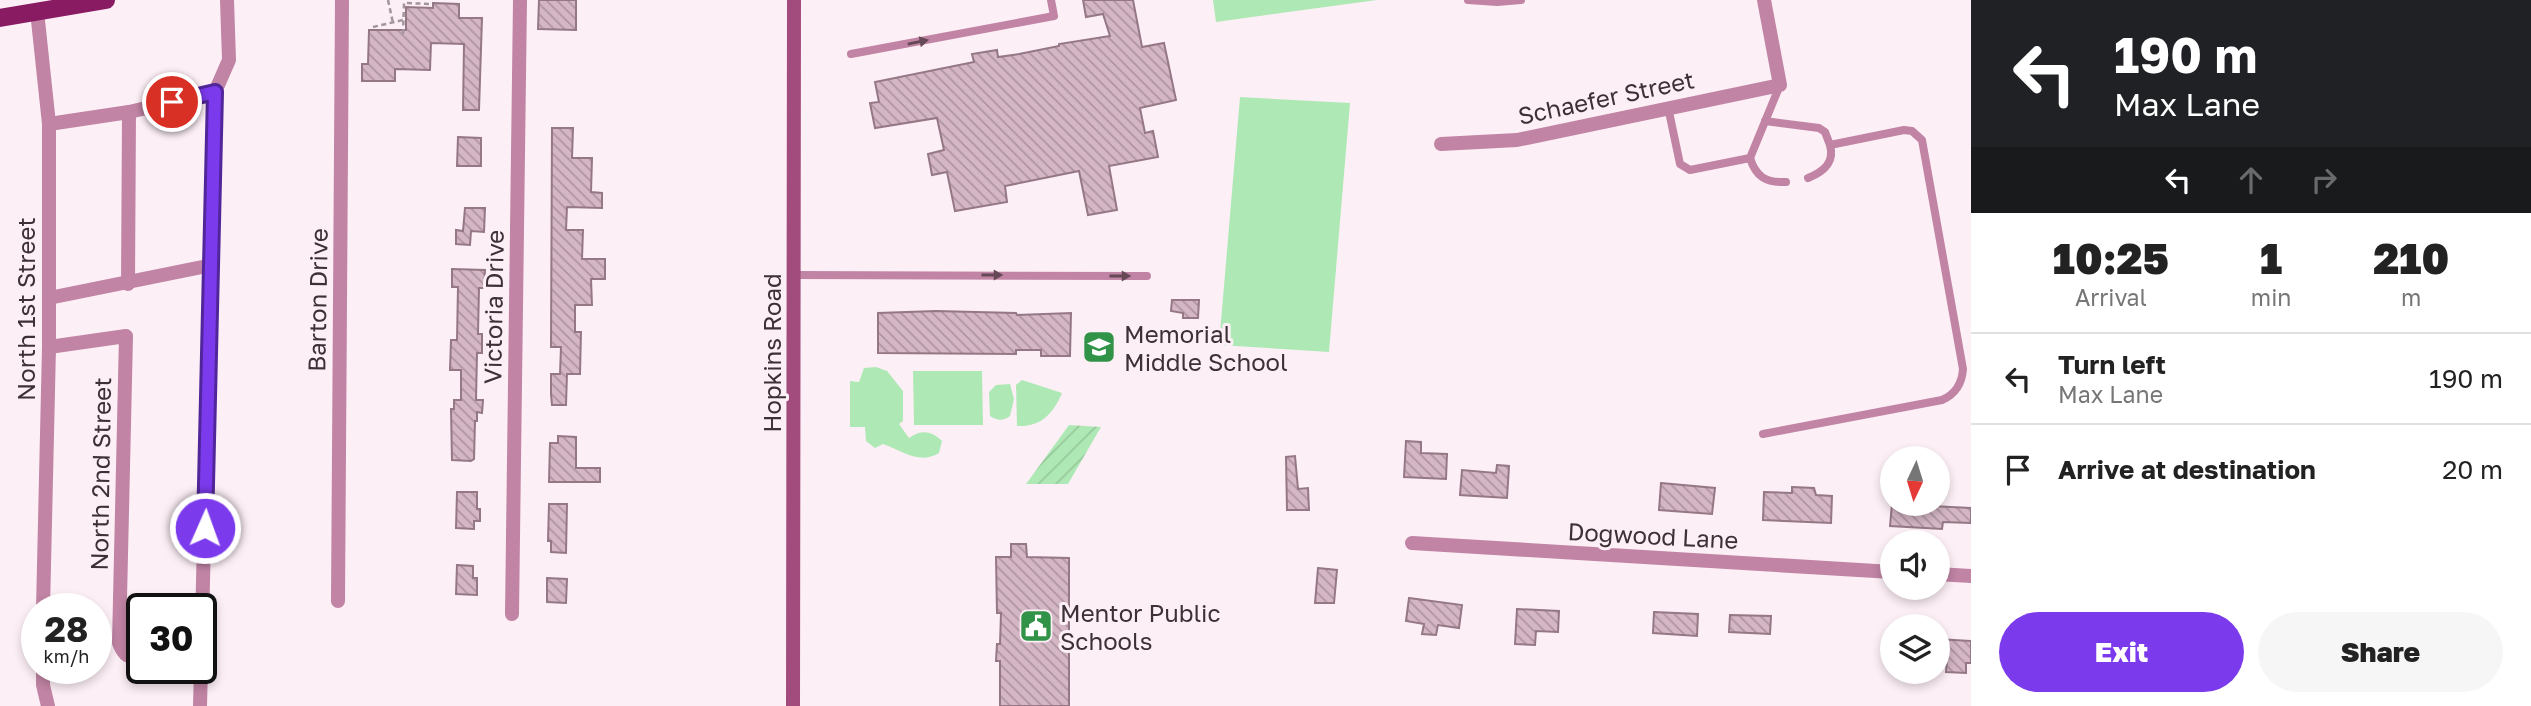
<!DOCTYPE html>
<style>
body{margin:0;font-family:"Golos Text",sans-serif;background:#f6f6f6;color:#222;height:100vh;display:flex;flex-direction:column;font-size:26px;white-space:nowrap}
*{box-sizing:border-box;margin:0}
p{font-size:23px;color:#767676}
.icon{flex:none;width:38px;height:38px;fill:none;stroke:currentColor;stroke-width:2;stroke-linecap:round;stroke-linejoin:round}
.map{position:relative;flex:1;overflow:hidden}
.sheet{display:flex;flex-direction:column;background:#fff;width:560px}
.sheet>*{flex:none}
.hud{background:#202124;color:#fff;overflow:hidden}
.needle{width:46px;rotate:184deg}
.buttons{position:absolute;left:1880px;top:446px;display:grid;gap:14px}
.buttons a{display:grid;place-items:center;width:70px;height:70px;border-radius:50%;background:#fff;box-shadow:0 4px 10px #0003;font-size:35px}
.speed{position:absolute;left:21px;top:593px;display:flex;gap:14px;font-size:35px;font-weight:700;text-align:center}
.speed>*{display:grid;place-content:center;width:91px;height:91px;border-radius:50%;background:#fff;box-shadow:0 4px 10px #0003;line-height:1}
.speed small{font-size:18px;font-weight:400}
.speed .limit{border:4px solid #111;border-radius:10px;background:#fff;color:#111}
.pin{position:absolute;display:grid;place-items:center;width:60px;height:60px;color:#fff;margin:-30px;border:4px solid #fff;border-radius:50%;box-shadow:0 2px 7px #0007}
.me{position:absolute;width:77px;margin:-38px;rotate:2deg;stroke-linejoin:round;filter:drop-shadow(0 0 5px #0008)}
.turn{display:flex;align-items:center;gap:24px;height:147px;padding:0 28px;font-size:32px}
.turn .icon{width:91px;height:91px;stroke-width:2.5}
.turn b{display:block;font-size:49px;line-height:60px}
.lanes{display:flex;align-items:center;height:66px;padding:0 28px;background:#0003;justify-content:center;gap:35px;direction:ltr}
.lanes .off{opacity:.35}
.eta{display:flex;justify-content:space-evenly;align-items:center;height:119px;text-align:center}
.eta b{font-size:42px;font-weight:800;line-height:49px}
.primary-button{display:flex;gap:14px;margin-top:auto;padding:14px 28px}
.primary-button a{flex:1;height:80px;border-radius:42px;background:#7c3aed;color:#fff;font-size:28px;font-weight:800;line-height:80px;text-align:center}
.primary-button a+a{background:#f6f6f6;color:#222}
ul{padding:0;list-style:none}
li{display:flex;align-items:center;gap:21px;height:91px;padding:0 28px;border-top:2px solid #e0e0e0}
li div{flex:1}
li b{display:block;font-size:26px}
li em{font-style:normal}
main{display:flex;flex:1;min-height:0}
.map>svg:first-child{display:block}
</style>
<main>
<div class="map">
<svg width="1971" height="706" viewBox="0 0 1971 706">
<defs>
<pattern id="garden-furrows" width="10" height="10" patternUnits="userSpaceOnUse" patternTransform="scale(1.75)"><rect width="10" height="10" fill="#aee9b5"/><path d="M-1 1l2-2M0 10L10 0M9 11l2-2" fill="none" stroke="#97c89c"/></pattern>
<pattern id="building-back-hatch" width="6" height="6" patternUnits="userSpaceOnUse" patternTransform="scale(1.75)"><rect width="6" height="6" fill="#d5b6c5"/><path d="M-1 5l2 2M0 0l6 6M5-1l2 2" fill="none" stroke="#ae94a1"/></pattern>
</defs>
<rect width="100%" height="100%" fill="#fdeff6"/>
<g fill="#aee9b5">
<path d="M1213,0H1377L1216,22Z"/>
<path d="M1240,97L1350,103L1329,352L1219,345Z"/>
<path d="M876,367L887,371L903,391V421L899,424L909,438C921,429 932,431 942,441L939,453C919,465 903,451 883,444L875,448L866,441L865,427H850V381L859,382L864,368Z"/>
<path d="M913,371H982L983,425H914Z"/>
<path d="M1022,380L1062,393C1053,414 1041,427 1017,426L1016,385Z"/>
<path d="M1010,384L1014,399L1010,416C1003,421 998,421 990,416L989,392L996,385Z"/>
</g>
<path fill="url(#garden-furrows)" d="M1069,425L1101,427L1068,484H1026Z"/>
<g fill="url(#building-back-hatch)" stroke="#957786" stroke-width="2">
<path d="M539,0H576V30L538,29Z"/>
<path d="M1083,0H1133L1142,47L1164,43L1176,100L1140,108L1145,133L1153,131L1158,157L1109,166L1117,210L1088,215L1079,171L1005,186L1007,202L955,211L947,172L932,175L928,154L944,150L937,118L875,128L870,103L879,102L875,82L974,62L972,54L997,50L998,57L1019,54L1059,46V44L1110,36L1103,14L1086,17Z"/>
<path d="M433,3L459,4V18H482L479,110H463L464,44L431,43L430,70L395,69V81H362V64H368L369,30H406V7L433,8Z"/>
<path d="M552,128H573L572,158H592L591,192L602,193V208L567,207L566,230H583L582,259H605V279H591L592,305H575V332H581L580,374H567L566,405H552L551,394V374H560L561,347H551Z"/>
<path d="M458,137L481,138V166H457Z"/>
<path d="M465,208H485L484,232L471,231L470,245L456,244V230L463,231Z"/>
<path d="M452,269L485,270L484,288H479L478,334H482V353H477L476,400H483L482,413L477,412V421H475L474,459L471,461L452,460L451,409H454V400H461V370H450L451,340H457L458,287H452Z"/>
<path d="M1172,300H1199L1198,318H1183V313L1171,311Z"/>
<path d="M936,311L1016,313L1017,315L1071,313L1070,356H1041V350H1016V354L878,353V313Z"/>
<path d="M558,436L576,437V468H600V482H549L550,443H558Z"/>
<path d="M1406,441L1421,442V453L1447,454L1446,479L1404,477Z"/>
<path d="M1295,456L1298,489L1308,488L1309,510H1287L1286,457Z"/>
<path d="M1497,465L1509,466L1507,498L1460,495L1462,470L1496,473Z"/>
<path d="M1661,483L1715,488L1712,514L1659,510Z"/>
<path d="M1792,487L1814,488L1816,495L1832,496L1831,523L1763,520L1764,492L1792,493Z"/>
<path d="M457,492H477V509H480V521H474V529L456,528Z"/>
<path d="M549,504H567L566,553L551,552V541H548Z"/>
<path d="M1892,504L1971,508V523L1943,522L1942,529L1890,526Z"/>
<path d="M1011,544H1026L1027,557L1069,558V706H1000V661H996L997,644H1000L1001,613H997L996,557H1011Z"/>
<path d="M457,565L473,566V578H477V595L456,594Z"/>
<path d="M1318,568L1337,570L1334,603H1315Z"/>
<path d="M547,578L567,579L566,603L547,602Z"/>
<path d="M1409,598L1462,605L1459,628L1438,625L1436,635L1422,634L1424,624L1406,621Z"/>
<path d="M1517,609L1559,611L1558,632L1536,631L1535,645L1515,644Z"/>
<path d="M1654,612L1698,614L1697,636L1653,633Z"/>
<path d="M1730,615L1771,616L1770,634L1729,632Z"/>
<path d="M1937,639L1971,641V663H1966V673L1946,672L1947,660H1937Z"/>
</g>
<g fill="none" stroke-linecap="round" stroke-linejoin="round">
<g stroke="#a3959c" stroke-width="2.5" stroke-dasharray="5 3.5" stroke-linecap="butt">
<path d="M388,0L393,23"/>
<path d="M373,27L403,20"/>
<path d="M403,34L404,3L431,4"/>
</g>
<g stroke="#c184a4" stroke-width="8">
<path d="M1468,0L1497,2L1521,0"/>
<path d="M851,54L1054,16L1051,0"/>
<path d="M1668,107L1680,164L1690,170L1750,158L1780,85"/>
<path d="M1750,158C1756,177 1766,183 1786,182"/>
<path d="M1808,178C1823,172 1835,163 1830,145"/>
<path d="M794,275L1147,276"/>
<path d="M1763,434L1942,400C1956,394 1962,383 1963,369L1922,140L1912,131L1904,130L1830,145L1825,132L1819,128L1765,121"/>
</g>
<g stroke="#c184a4" stroke-width="14">
<path d="M37,11L49,124V347L43,609"/>
<path d="M49,124L129,112L215,92"/>
<path d="M1441,144L1517,140L1780,85L1764,0"/>
<path d="M128,284L129,112"/>
<path d="M49,298L212,265"/>
<path d="M49,347L126,336L119,643C124,656 128,658 142,658"/>
<path d="M1412,543L1892,572"/>
<path d="M1937,574L1971,576"/>
<path d="M338,601L342,0"/>
<path d="M512,614L520,0"/>
<path d="M201,663L215,92L229,60L227,0"/>
<path d="M43,668V685L48,706"/>
<path d="M200,706L201,668"/>
</g>
<path stroke="#a24c7d" stroke-width="14" d="M793,706L794,0"/>
<path stroke="#891b62" stroke-width="18" d="M0,18L106,0"/>
</g>
<defs><path id="oneway-solid" d="M-6-.8H1V-3.2L6.5 0L1 3.2V.8H-6Z" transform="scale(1.75)"/></defs>
<g fill="#654957">
<use href="#oneway-solid" transform="translate(918 42) rotate(-11)"/>
<use href="#oneway-solid" transform="translate(992 275)"/>
<use href="#oneway-solid" transform="translate(1120 276)"/>
</g>
<g fill="none" stroke-linecap="round" stroke-linejoin="round">
<defs>
<path id="route" d="M172,102L215,92L205,528"/>
</defs>
<use href="#route" stroke="#51269a" stroke-width="18"/>
<use href="#route" stroke="#7c3aed" stroke-width="12"/>
</g>
<defs>
<symbol id="school-square" viewBox="-11 -11 22 22"><rect x="-9" y="-9" width="18" height="18" rx="4" fill="#319348" stroke="#fdeff6"/><path d="M0-5L7-2L0 1L-7-2ZM-4 1L0 2.5L4 1V4Q0 6-4 4Z" fill="#fff"/></symbol>
<symbol id="civic-square" viewBox="-11 -11 22 22"><rect x="-9" y="-9" width="18" height="18" rx="4" fill="#319348" stroke="#fdeff6"/><path d="M-.6-6.5H3V-4.5H.6V-3L4-1V1h2V6H-6V1h2V-1L-.6-3ZM-1.2 2.5V6h2.4V2.5Z" fill="#fff"/></symbol>
</defs>
<g fill-rule="evenodd">
<use href="#school-square" x="1080" y="328" width="38" height="38"/>
<use href="#civic-square" x="1017" y="607" width="38" height="38"/>
</g>
<g text-anchor="middle" dominant-baseline="central" stroke-width="6" stroke-linejoin="round" paint-order="stroke">
<g font-size="24" fill="#3d3036" stroke="#fdeff6">
<text transform="translate(1606 97) rotate(-12)">Schaefer Street</text>
<text transform="translate(317 300) rotate(-89)">Barton Drive</text>
<text transform="translate(493 307) rotate(-89)">Victoria Drive</text>
<text transform="translate(25 309) rotate(-90)">North 1st Street</text>
<text transform="translate(771 353) rotate(-90)">Hopkins Road</text>
<text transform="translate(100 474) rotate(-89)">North 2nd Street</text>
<text transform="translate(1653 535) rotate(3)">Dogwood Lane</text>
</g>
<g font-size="24" fill="#3d3036" stroke="#fdeff6" text-anchor="start">
<text x="1124" y="333">Memorial<tspan x="1124" dy="28">Middle School</tspan></text>
<text x="1060" y="612">Mentor Public<tspan x="1060" dy="28">Schools</tspan></text>
</g>
</g>
</svg>
<div class="buttons">
<a><svg class="needle" viewBox="-14 -14 28 28"><path d="M0-13l5 13h-10z" fill="#e53935"/><path d="M0 13l5-13h-10z" fill="#767676"/></svg></a>
<a><svg class="icon" aria-label="sound" viewBox="0 0 24 24"><path d="M4 9h4l5-4v14l-5-4H4zM17 9q2 3 0 6"/></svg></a>
<a><svg class="icon" aria-label="layers" viewBox="0 0 24 24"><path d="M12 4l9 5-9 5-9-5zM3 14l9 5 9-5"/></svg></a>
</div>
<div class="speed"><div>28<small>km/h</small></div><div class="limit">30</div></div>
<div class="pin" style="left:172px;top:102px;background:#d93025"><svg class="icon" aria-label="arrive" viewBox="0 0 24 24"><path d="M6 21V4h12l-3 4 3 4H6"/></svg></div>
<svg class="me" style="left:205px;top:528px" viewBox="-20 -20 40 40"><circle r="17" fill="#7c3aed" stroke="#fff" stroke-width="3"/><path d="M0-11L8 9 0 5-8 9z" fill="#fff"/></svg>
</div>
<section class="sheet">
<div class="hud">
<div class="turn"><svg class="icon" aria-label="left" viewBox="0 0 24 24"><path d="M17 20v-9H6M10 6l-5 5 5 5"/></svg><div><b>190 m</b>Max Lane</div></div>
<div class="lanes"><svg class="icon" aria-label="left" viewBox="0 0 24 24"><path d="M17 20v-9H6M10 6l-5 5 5 5"/></svg><svg class="icon off" aria-label="ahead" viewBox="0 0 24 24"><path d="M12 20V5M6 11l6-6 6 6"/></svg><svg class="icon off" aria-label="right" viewBox="0 0 24 24"><path d="M7 20v-9h11M14 6l5 5-5 5"/></svg></div>
</div>
<div class="eta">
<div><b>10:25</b><p>Arrival</p></div>
<div><b>1</b><p>min</p></div>
<div><b>210</b><p>m</p></div>
</div>
<ul>
<li><svg class="icon" aria-label="left" viewBox="0 0 24 24"><path d="M17 20v-9H6M10 6l-5 5 5 5"/></svg><div><b>Turn left</b><p>Max Lane</p></div><em>190 m</em></li>
<li><svg class="icon" aria-label="arrive" viewBox="0 0 24 24"><path d="M6 21V4h12l-3 4 3 4H6"/></svg><div><b>Arrive at destination</b></div><em>20 m</em></li>
</ul>
<div class="primary-button"><a>Exit</a><a>Share</a></div>
</section>
</main>
